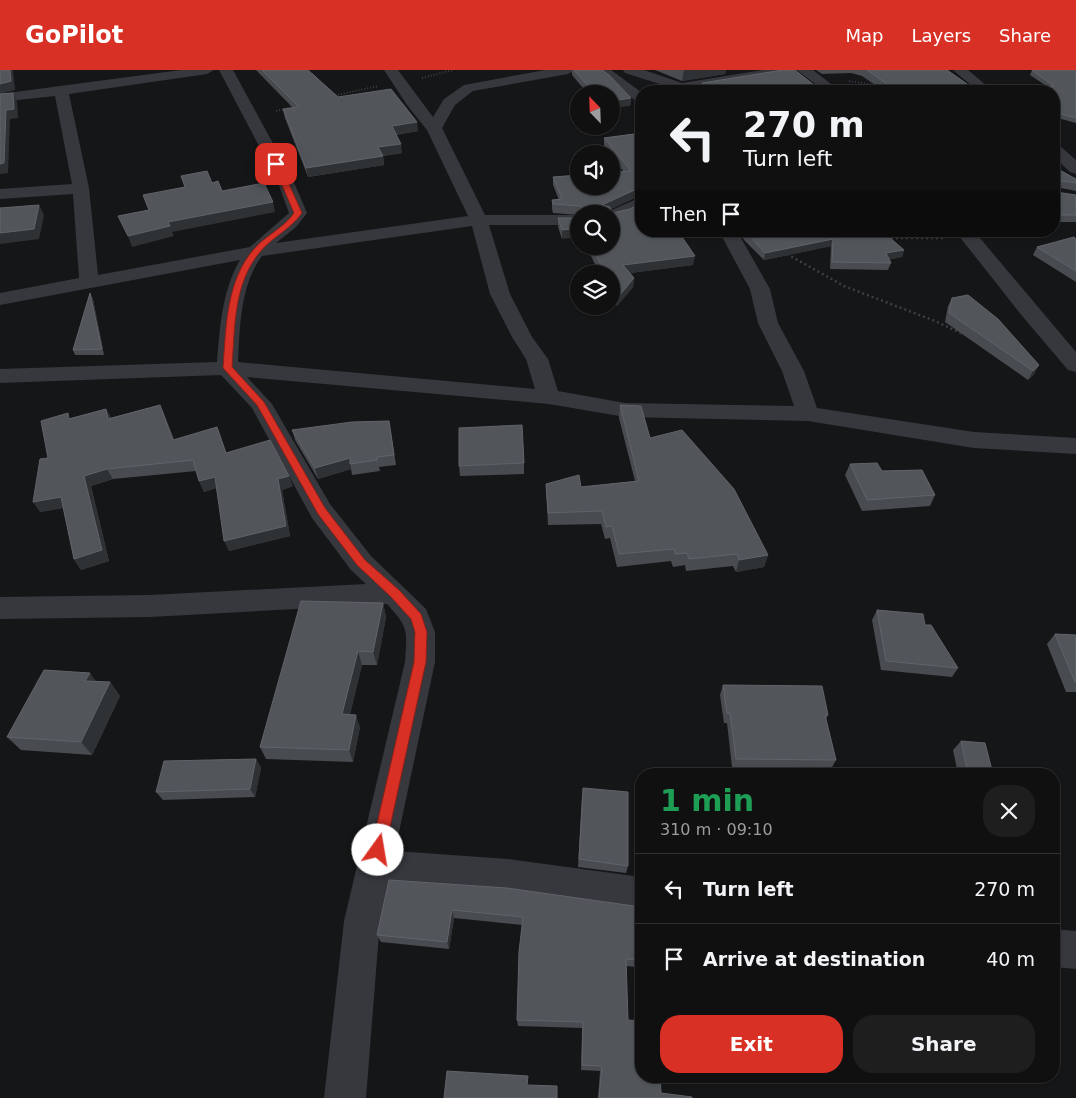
<!DOCTYPE html>
<meta charset="utf-8">
<style>
body{margin:0;font-family:"DejaVu Sans",sans-serif;background:#1e1e1f;color:#f1f3f6;height:100vh;display:flex;flex-direction:column;font-size:19px;white-space:nowrap}
*{box-sizing:border-box;margin:0}
p{font-size:16px;color:#9c9d9f}
.icon{flex:none;width:28px;height:28px;fill:none;stroke:currentColor;stroke-width:2;stroke-linecap:round;stroke-linejoin:round}
.map{position:relative;flex:1;overflow:hidden}
.panel{position:absolute;left:635px;top:698px;width:425px;height:315px;display:flex;flex-direction:column;background:#101011;border-radius:20px;box-shadow:0 1px 4px #0004,0 0 0 1px #303031}
.panel>*{flex:none}
.guide{position:absolute;left:635px;top:15px;width:425px;height:152px;border-radius:20px;box-shadow:0 1px 4px #0004,0 0 0 1px #303031;background:#101011;color:#f1f3f6;overflow:hidden}
.needle{width:32px;rotate:337deg}
.buttons{position:absolute;left:570px;top:15px;display:grid;gap:10px}
.buttons a{display:grid;place-items:center;width:50px;height:50px;border-radius:50%;background:#101011;box-shadow:0 1px 4px #0004,0 0 0 1px #303031;font-size:25px}
.pin{position:absolute;display:grid;place-items:center;width:42px;height:42px;color:#fff;margin:-21px;border-radius:10px;box-shadow:0 2px 8px #0006}
.me{position:absolute;width:55px;margin:-28px;rotate:13deg;stroke-linejoin:round;filter:drop-shadow(0 0 4px #0008)}
.turn{display:flex;align-items:center;gap:18px;height:105px;padding:0 25px;font-size:22px}
.turn .icon{width:65px;height:65px;stroke-width:2.5}
.turn b{display:block;font-size:35px;line-height:42px}
.then{display:flex;align-items:center;height:48px;padding:0 25px;background:#0003;gap:10px;font-size:19px}
.round{display:grid;place-items:center;flex:none;width:52px;height:52px;border-radius:20px;background:#1e1e1f}
.overview{display:flex;align-items:center;justify-content:space-between;height:85px;padding:0 25px}
h1{font-size:30px;font-weight:700;line-height:38px;color:#1e9e55}
.cta{display:flex;gap:10px;margin-top:auto;padding:10px 25px}
.cta a{flex:1;height:58px;border-radius:20px;background:#d93025;color:#fff;font-size:20px;font-weight:700;line-height:58px;text-align:center}
.cta a+a{background:#1e1e1f;color:#f1f3f6}
ul{padding:0;list-style:none}
li{display:flex;align-items:center;gap:15px;height:70px;padding:0 25px;border-top:1px solid #303031}
li div{flex:1}
li b{display:block;font-size:19px}
li em{font-style:normal}
header{display:flex;align-items:center;gap:30px;box-sizing:border-box;height:70px;padding:0 25px;background:#d93025;color:#fff}
header strong{font-size:24px}
nav{display:flex;gap:28px;margin-inline-start:auto;font-size:18px}
.map>svg:first-child{display:block}
</style>
<header>
<strong>GoPilot</strong>
<nav><a>Map</a><a>Layers</a><a>Share</a></nav>
</header>
<div class="map">
<svg width="1076" height="1028" viewBox="0 0 1076 1028">
<rect width="100%" height="100%" fill="#151617"/>
<g fill="none" stroke-linecap="round" stroke-linejoin="round">
<g stroke="#3c3f44" stroke-width="2" stroke-dasharray="1 2" stroke-linecap="butt">
<path d="M422,8L453,0"/>
<path d="M849,11L880,16"/>
<path d="M332,26L379,16"/>
<path d="M276,41L297,36"/>
</g>
<g stroke="#3c3f44" stroke-width="2.5" stroke-dasharray="2 3" stroke-linecap="butt">
<path d="M886,168H944"/>
<path d="M787,184L844,216L935,251L965,265"/>
</g>
<g fill="#36383d" fill-rule="evenodd">
<path d="M181,0H214L207,4L69,24L89,118L98,205L250,177L289,143L277,110L219,0H233L293,110L307,143L296,157L276,173L468,146L427,60L407,35L384,0H398L433,47L444,29L464,15L545,0H575L568,4L473,21L455,35L442,58L485,145H579V155H489L510,224L532,267L548,289L558,321L625,333L794,336L782,301L758,253L750,219L719,161H737L770,219L778,253L804,301L817,338L974,362L1076,368V384L974,378L808,351L625,347L549,334L247,307L272,334L330,434L371,486L426,539L435,562V592L395,781L508,789L641,807V843L508,824L388,816L380,851L366,1028H324L344,851L405,592C407,560 409,558 387,534L150,547L0,549V527L150,525L366,514L351,500L312,448L252,338L221,305L0,313V299L217,292C220,256 222,221 240,190L0,235V223L79,208L73,124L0,129V119L72,114L55,26L0,32V24ZM472,156L490,224L512,267L526,289L535,319L238,292C240,257 240,215 262,186Z"/>
<path d="M595,0H611L641,22V32L636,31Z"/>
<path d="M623,0H644L682,13L763,0H795L788,4L689,21H674L669,17L625,3Z"/>
<path d="M797,0H813L840,21H824Z"/>
<path d="M953,0H968L993,21H978Z"/>
<path d="M1054,74L1060,76L1076,90V104L1070,102L1054,87Z"/>
<path d="M641,127V139L629,146L611,150V144H603Z"/>
<path d="M955,161H974L1076,282V302L1068,300L1023,247Z"/>
<path d="M1054,859L1076,861V899L1054,897Z"/>
</g>
</g>
<g fill="#484b50">
<path d="M256,0H308L338,27L418,61L396,65L402,83L383,86L384,95L308,107L285,48L283,39L293,38Z"/>
<path d="M572,0H602L631,28L630,36L611,24H588L572,5Z"/>
<path d="M655,0H726L725,4L682,11Z"/>
<path d="M816,0H947L977,21H884L862,6L851,3L822,4Z"/>
<path d="M1032,0H1076V53L1054,47V21L1030,5Z"/>
<path d="M702,13L819,19L818,21H702Z"/>
<path d="M634,64L641,125L611,139L612,143L693,195L630,203L634,208L633,217L617,236L611,225V204H600L586,176H611V144H579V145L553,143L552,139V130H559L553,115V107L624,102L611,86V84H610L604,76V68Z"/>
<path d="M1054,97L1076,109V121L1056,117V122L1076,125V152H1054Z"/>
<path d="M558,148H579L562,169L558,157Z"/>
<path d="M739,161H882L904,180L902,187L889,189L891,193L888,200L830,199L831,176L764,190L744,170Z"/>
<path d="M1076,169V212L1033,185L1037,177Z"/>
<path d="M90,223L93,229L104,285H75L73,280Z"/>
<path d="M952,228L1039,295L1034,304L1028,310L945,252L948,236Z"/>
<path d="M160,335L174,369L221,368L226,383L293,416L282,420L290,466L229,481L216,418L204,422L199,411L196,401L113,409L91,416L109,491L81,500L74,489L63,438L40,442L48,388L71,348L106,339L111,348Z"/>
<path d="M620,335L650,368L768,485L764,497L736,502L733,496L686,501L685,495L673,497L671,491L617,497L610,468L605,469L601,454L548,455L546,414L581,417L635,411L619,348Z"/>
<path d="M292,360L391,362L396,395L379,397L380,401L352,405L351,399L318,409L295,370Z"/>
<path d="M524,393V404L460,406L459,396Z"/>
<path d="M850,394L935,425L930,436L862,441L845,405Z"/>
<path d="M383,533L386,547L377,595H362L350,644L360,657L353,692L266,689L260,677Z"/>
<path d="M877,540L925,555L958,598L952,607L881,600L872,550Z"/>
<path d="M1055,564L1076,565V622H1066L1047,574Z"/>
<path d="M96,612H110L120,626L92,685L21,680L7,667Z"/>
<path d="M723,615L828,645L826,649L836,690L831,699L732,697L727,653H724L720,625Z"/>
<path d="M961,671L993,704H958L953,680Z"/>
<path d="M256,689L261,698L255,727L163,730L156,722Z"/>
<path d="M582,727L628,796L626,803L578,797Z"/>
<path d="M389,810L641,837V879H639V890L637,897L626,896L628,950L661,1023L692,1028H598L600,1001L581,1000L582,958L518,956L517,950L522,855L454,848L449,879L381,872L377,865Z"/>
</g>
<g fill="#2f3234">
<path d="M10,0H13L15,20L0,24V14Z"/>
<path d="M684,0H726L725,4L682,11Z"/>
<path d="M819,19L818,21H808V20Z"/>
<path d="M13,23L17,32L18,48L10,49L8,103L0,104V94L6,40Z"/>
<path d="M631,28L630,36L611,38V31Z"/>
<path d="M417,52L418,61L393,65L392,56Z"/>
<path d="M401,74L402,83L380,86L378,77Z"/>
<path d="M383,86L384,95L308,107L306,98Z"/>
<path d="M641,117V125L601,144L602,135Z"/>
<path d="M273,132L275,142L172,162L174,166L132,177L128,166L168,152Z"/>
<path d="M39,135L44,145L39,169L0,174V163Z"/>
<path d="M579,158V167L562,169V160Z"/>
<path d="M833,169L831,176L764,190L765,183Z"/>
<path d="M904,180L902,187L884,191L886,183Z"/>
<path d="M695,186L693,195L622,204L623,195Z"/>
<path d="M634,208L633,217L617,236L618,227Z"/>
<path d="M90,223L93,229L104,285L102,279Z"/>
<path d="M1039,295L1034,304L1028,310L1033,301Z"/>
<path d="M160,335L165,346L178,380L173,370Z"/>
<path d="M106,339L112,349H108Z"/>
<path d="M350,388L351,399L318,409L315,398Z"/>
<path d="M107,399L113,409L91,416L109,491L81,500L74,489L84,406Z"/>
<path d="M289,406L293,416L282,420L290,466L229,481L224,471L278,409Z"/>
<path d="M215,407L219,417L204,422L199,411Z"/>
<path d="M61,427L68,437L40,442L33,432Z"/>
<path d="M768,485L764,497L736,502L739,490Z"/>
<path d="M383,533L386,547L377,595L373,582Z"/>
<path d="M358,581L362,595L347,657L342,644Z"/>
<path d="M90,603L100,617L85,611Z"/>
<path d="M110,612L120,626L92,685L81,672Z"/>
<path d="M356,645L360,657L353,692L349,680Z"/>
<path d="M256,689L261,698L255,727L250,719Z"/>
<path d="M452,840L454,848L449,879L447,872Z"/>
</g>
<g fill="#52565b" stroke="#60646a">
<path d="M0,0H10L11,11L0,14Z"/>
<path d="M262,0H308L338,27L391,19L417,52L392,56L401,74L378,77L383,86L306,98L283,39L299,37Z"/>
<path d="M574,0H602L609,5L631,28L611,31V24H595Z"/>
<path d="M783,0H795L819,19L808,20L811,21H709L702,13Z"/>
<path d="M867,0H947L977,21H897Z"/>
<path d="M1032,0H1076V48L1054,42V21H1021L1054,16Z"/>
<path d="M13,23L14,39L6,40L4,93L0,94V24Z"/>
<path d="M634,64L639,70L641,69V117L602,135L610,137L612,143L630,139L641,133V161H678L695,186L623,195L634,208L618,227L611,214V204H606L591,176H611V144H581V136L553,134L552,130L562,129L553,107L579,105V116H611V102L631,101L604,68Z"/>
<path d="M1054,97L1076,109V113L1056,110V122L1076,125V145H1054Z"/>
<path d="M207,101L212,113L218,111L222,121L264,113L273,132L168,152L170,156L128,166L118,146L149,140L143,125L185,117L181,106Z"/>
<path d="M39,135L34,159L0,163V138Z"/>
<path d="M558,148H579V158L562,160Z"/>
<path d="M745,161H882L904,180L886,183L891,193L832,192L833,169L765,183Z"/>
<path d="M1074,167L1076,169V201L1037,177Z"/>
<path d="M90,223L102,279L73,280Z"/>
<path d="M968,225L998,249L1039,295L1033,301L949,243L952,228Z"/>
<path d="M160,335L173,370L217,357L226,383L270,370L289,406L278,409L286,456L224,471L215,407L199,411L193,390L107,399L84,406L102,480L74,489L61,427L33,432L40,389L48,388L41,351L68,343L69,349L106,339L108,349Z"/>
<path d="M620,335L641,336L650,368L682,360L734,419L768,485L739,490L737,484L689,489L687,483L675,484L674,479L619,484L612,456L606,457L602,441L548,443L546,414L579,405L581,417L639,411Z"/>
<path d="M389,351L394,385L377,387V390L350,394V388L315,398L292,360L352,352Z"/>
<path d="M522,355L524,393L459,396V358Z"/>
<path d="M877,393L882,401L922,400L935,425L867,430L850,394Z"/>
<path d="M301,531L383,533L373,582L358,581L342,644L356,645L349,680L260,677Z"/>
<path d="M877,540L923,544L925,555H931L958,598L886,591Z"/>
<path d="M1055,564L1076,565V612H1075Z"/>
<path d="M44,600L90,603L85,611L110,612L81,672L7,667Z"/>
<path d="M723,615L822,616L828,645H825L836,690L736,689L730,643H727Z"/>
<path d="M961,671L985,673L993,704H968Z"/>
<path d="M256,689L250,719L156,722L164,691Z"/>
<path d="M583,718L628,722V796L579,789Z"/>
<path d="M389,810L507,818L641,837V872L639,871V890L626,889L628,950L641,951V1006H660L661,1023L692,1027V1028H599L602,996L582,995L583,952L517,950L519,882L523,847L452,840L447,872L377,865Z"/>
<path d="M447,1001L528,1006L527,1015L557,1016V1028H444Z"/>
</g>
<path fill="#d93025" stroke="#8d1f18" d="M276,92L280,94L302,143C290,160 272,167 260,182C233,214 235,259 232,297L264,332L325,438L365,490L399,520L421,544L427,562L426,592L385,780L383,785L378,787L373,785L371,780L414,592L415,562L411,549L390,526L357,495L318,444L257,335L223,298C226,258 226,211 254,179C266,165 284,158 294,143L273,94Z"/>
</svg>
<div class="buttons">
<a><svg class="needle" viewBox="-14 -14 28 28"><path d="M0-13l5 13h-10z" fill="#e53935"/><path d="M0 13l5-13h-10z" fill="#9c9d9f"/></svg></a>
<a><svg class="icon" aria-label="sound" viewBox="0 0 24 24"><path d="M4 9h4l5-4v14l-5-4H4zM17 9q2 3 0 6"/></svg></a>
<a><svg class="icon" aria-label="search" viewBox="0 0 24 24"><circle cx="10" cy="10" r="6"/><path d="M15 15l6 6"/></svg></a>
<a><svg class="icon" aria-label="layers" viewBox="0 0 24 24"><path d="M12 4l9 5-9 5-9-5zM3 14l9 5 9-5"/></svg></a>
</div>
<div class="pin" style="left:276px;top:94px;background:#d93025"><svg class="icon" aria-label="arrive" viewBox="0 0 24 24"><path d="M6 21V4h12l-3 4 3 4H6"/></svg></div>
<svg class="me" style="left:378px;top:780px" viewBox="-20 -20 40 40"><circle r="19" fill="#fff"/><path d="M0-13L10 11 0 6-10 11z" fill="#d93025"/></svg>
<div class="guide">
<div class="turn"><svg class="icon" aria-label="left" viewBox="0 0 24 24"><path d="M17 20v-9H6M10 6l-5 5 5 5"/></svg><div><b>270 m</b>Turn left</div></div>
<div class="then">Then<svg class="icon" aria-label="arrive" viewBox="0 0 24 24"><path d="M6 21V4h12l-3 4 3 4H6"/></svg></div>
</div>
<section class="panel">
<div class="overview"><div><h1>1 min</h1><p>310 m · 09:10</p></div><a class="round"><svg class="icon" aria-label="close" viewBox="0 0 24 24"><path d="M6 6l12 12M18 6L6 18"/></svg></a></div>
<ul>
<li><svg class="icon" aria-label="left" viewBox="0 0 24 24"><path d="M17 20v-9H6M10 6l-5 5 5 5"/></svg><div><b>Turn left</b></div><em>270 m</em></li>
<li><svg class="icon" aria-label="arrive" viewBox="0 0 24 24"><path d="M6 21V4h12l-3 4 3 4H6"/></svg><div><b>Arrive at destination</b></div><em>40 m</em></li>
</ul>
<div class="cta"><a>Exit</a><a>Share</a></div>
</section>
</div>
